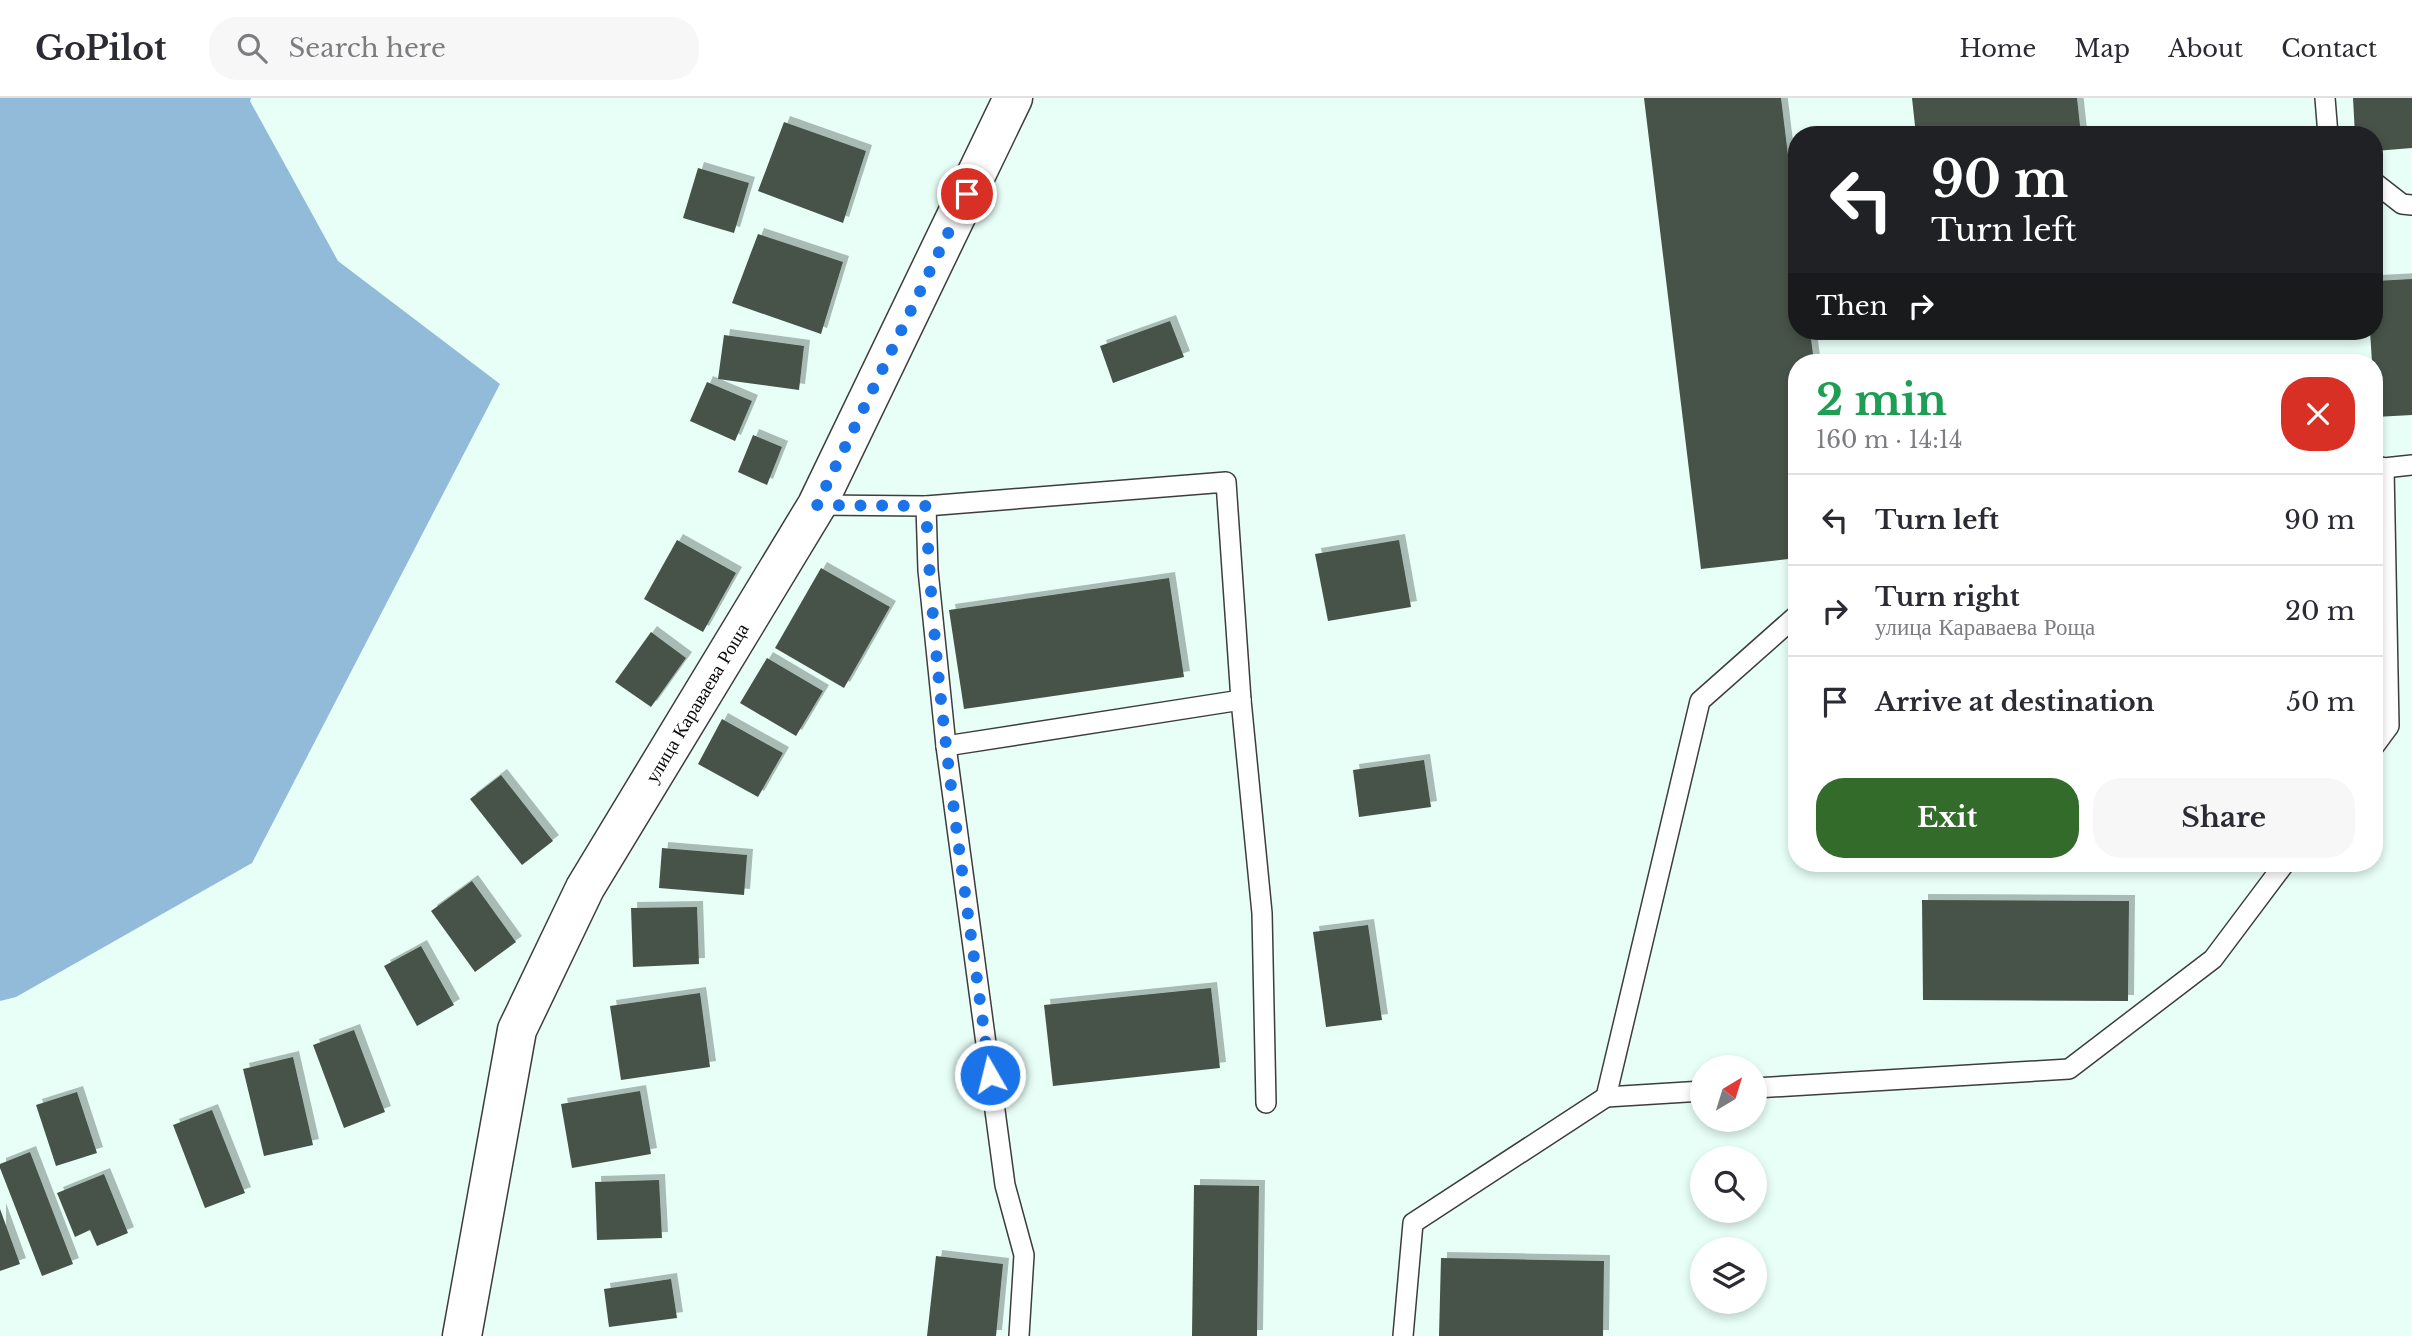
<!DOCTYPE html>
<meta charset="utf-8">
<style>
body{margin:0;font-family:"Libre Baskerville",serif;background:#f7f7f7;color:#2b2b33;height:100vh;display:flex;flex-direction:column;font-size:26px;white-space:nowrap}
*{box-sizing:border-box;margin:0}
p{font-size:23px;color:#7c7c81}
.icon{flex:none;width:38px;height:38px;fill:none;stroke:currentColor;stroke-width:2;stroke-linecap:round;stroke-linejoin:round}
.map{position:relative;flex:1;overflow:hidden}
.panel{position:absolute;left:1788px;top:256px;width:595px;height:518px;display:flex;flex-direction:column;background:#fff;border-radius:28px;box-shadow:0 4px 10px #0003}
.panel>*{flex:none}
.top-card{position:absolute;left:1788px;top:28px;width:595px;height:214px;border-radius:28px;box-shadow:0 4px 10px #0003;background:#202124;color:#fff;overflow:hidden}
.needle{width:46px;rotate:38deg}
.tools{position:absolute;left:1690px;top:957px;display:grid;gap:14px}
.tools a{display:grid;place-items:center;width:77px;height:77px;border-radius:50%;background:#fff;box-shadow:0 4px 10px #0003;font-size:35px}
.pin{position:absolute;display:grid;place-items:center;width:60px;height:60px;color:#fff;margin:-30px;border:4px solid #fff;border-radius:50%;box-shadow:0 2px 7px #0007}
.me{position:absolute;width:77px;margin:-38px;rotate:352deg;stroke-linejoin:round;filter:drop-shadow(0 0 5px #0008)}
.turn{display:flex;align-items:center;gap:24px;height:147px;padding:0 28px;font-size:32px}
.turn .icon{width:91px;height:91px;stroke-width:2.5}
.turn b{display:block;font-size:49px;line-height:60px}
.then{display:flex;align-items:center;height:66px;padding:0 28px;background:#0003;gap:14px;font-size:26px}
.round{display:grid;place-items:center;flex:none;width:74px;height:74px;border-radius:28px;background:#f7f7f7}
.headline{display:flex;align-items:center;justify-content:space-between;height:119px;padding:0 28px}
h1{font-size:42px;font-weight:800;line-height:52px;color:#1e9e55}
.cta{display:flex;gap:14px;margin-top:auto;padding:14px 28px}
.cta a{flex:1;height:80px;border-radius:28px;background:#336b2b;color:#fff;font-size:28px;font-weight:800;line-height:80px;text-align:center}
.cta a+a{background:#f7f7f7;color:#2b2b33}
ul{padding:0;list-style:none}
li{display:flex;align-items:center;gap:21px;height:91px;padding:0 28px;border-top:2px solid #e1e1e2}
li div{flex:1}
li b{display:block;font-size:26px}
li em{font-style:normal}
header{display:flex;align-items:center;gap:42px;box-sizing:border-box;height:98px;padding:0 35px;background:#fff;border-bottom:2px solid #e1e1e2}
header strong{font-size:33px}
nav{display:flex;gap:38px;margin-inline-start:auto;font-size:24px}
.search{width:490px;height:63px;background:#f7f7f7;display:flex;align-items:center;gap:18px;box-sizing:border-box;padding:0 24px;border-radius:28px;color:#7c7c81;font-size:26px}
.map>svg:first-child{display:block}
</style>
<header>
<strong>GoPilot</strong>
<div class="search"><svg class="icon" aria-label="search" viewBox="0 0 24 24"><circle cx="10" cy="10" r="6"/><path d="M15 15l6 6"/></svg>Search here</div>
<nav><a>Home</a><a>Map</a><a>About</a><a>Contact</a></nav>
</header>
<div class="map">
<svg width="2412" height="1238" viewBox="0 0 2412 1238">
<defs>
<filter id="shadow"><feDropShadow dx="6" dy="-6" stdDeviation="0" flood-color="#0004"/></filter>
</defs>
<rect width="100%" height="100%" fill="#e7fff7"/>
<path fill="#91bbd9" d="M0,0H251L250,3L338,163L500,286L252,765L16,899L0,903Z"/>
<g fill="#46534a" filter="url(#shadow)">
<path d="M1644,0H1781L1797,130V233H1810L1814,264H1797V460L1701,471Z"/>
<path d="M1912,0H2077L2081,37H1916Z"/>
<path d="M2353,0H2412V50L2375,53V37H2355Z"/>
<path d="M784,24L866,53L843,125L758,93Z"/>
<path d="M698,70L749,85L734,135L683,120Z"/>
<path d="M758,136L843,164L821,236L732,205Z"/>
<path d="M2412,181V317L2375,319V264H2372L2370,233H2375V183Z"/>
<path d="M1170,223L1184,259L1113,285L1100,248Z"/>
<path d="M724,237L804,248L799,292L718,281Z"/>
<path d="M707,284L752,303L735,343L690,323Z"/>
<path d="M753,337L782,349L767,387L738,374Z"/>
<path d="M677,442L736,475L703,534L644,501Z"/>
<path d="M1399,442L1411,509L1328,523L1315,456Z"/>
<path d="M821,470L890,509L844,590L775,550Z"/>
<path d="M1169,480L1184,579L964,611L949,512Z"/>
<path d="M651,534L686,560L651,609L615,584Z"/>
<path d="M767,560L823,593L796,638L740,605Z"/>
<path d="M722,621L783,655L758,699L698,666Z"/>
<path d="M1424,662L1431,709L1359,719L1353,672Z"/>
<path d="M501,677L553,743L522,767L470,701Z"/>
<path d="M662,750L747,757L744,797L659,790Z"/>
<path d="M472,783L516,844L475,874L431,813Z"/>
<path d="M1922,802L2129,803L2128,903L1923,902Z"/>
<path d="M697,809L699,866L633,869L631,810Z"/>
<path d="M1368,827L1382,922L1326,929L1313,834Z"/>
<path d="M421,848L454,907L417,928L384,868Z"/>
<path d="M1211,890L1220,970L1053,988L1044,907Z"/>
<path d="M700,895L710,969L621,982L610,908Z"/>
<path d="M354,932L385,1014L344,1030L313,947Z"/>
<path d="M293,959L313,1047L264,1058L243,971Z"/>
<path d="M640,993L651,1056L572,1070L561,1006Z"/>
<path d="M77,994L97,1055L56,1068L36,1007Z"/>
<path d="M212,1012L245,1095L205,1110L173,1027Z"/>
<path d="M30,1054L73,1166L42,1178L0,1070V1066Z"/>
<path d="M104,1076L128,1135L97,1148L90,1132L75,1139L57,1095Z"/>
<path d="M659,1082L662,1140L597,1142L595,1084Z"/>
<path d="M1194,1087L1259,1088L1257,1238H1192Z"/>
<path d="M0,1111L20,1166L0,1173Z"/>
<path d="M936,1158L1003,1166L996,1238H927Z"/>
<path d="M1441,1160L1604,1163L1603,1238H1439Z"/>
<path d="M671,1181L677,1220L609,1229L604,1191Z"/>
</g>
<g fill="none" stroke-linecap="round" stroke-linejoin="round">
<defs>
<g id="service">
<path d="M2325,0L2328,37"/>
<path d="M2375,85L2402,106L2412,107"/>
<path d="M2375,367L2384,370L2412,367"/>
<path d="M817,407L926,408L1226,384L1241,602L1262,815L1266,1005"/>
<path d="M926,408L928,472L946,648L1005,1087L1024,1157L1019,1238"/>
<path d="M2375,647L2389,628L2384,370"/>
<path d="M946,648L1241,602"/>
<path d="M1755,990L2069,971L2213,861L2285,765"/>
<path d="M1606,999L1703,993"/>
<path d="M1403,1238L1413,1125L1606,999L1700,603L1797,517"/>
</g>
<path id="minor" d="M462,1238L517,932L585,790L817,407L1013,0"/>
</defs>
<use href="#service" stroke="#3d3d3d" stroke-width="22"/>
<use href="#minor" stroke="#3d3d3d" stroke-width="41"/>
<use href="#service" stroke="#fff" stroke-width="19"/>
<use href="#minor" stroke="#fff" stroke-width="38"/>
</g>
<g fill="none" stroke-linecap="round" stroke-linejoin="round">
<path stroke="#1a73e8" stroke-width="12" stroke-dasharray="0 21.6" d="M967,96L817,407L926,408C934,599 965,788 990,977"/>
</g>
<g text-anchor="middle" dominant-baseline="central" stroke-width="7" stroke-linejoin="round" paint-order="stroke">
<g font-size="19" fill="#0a0a0a" stroke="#fff">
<text transform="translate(697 605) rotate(-59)">улица Караваева Роща</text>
</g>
</g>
</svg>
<div class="tools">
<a><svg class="needle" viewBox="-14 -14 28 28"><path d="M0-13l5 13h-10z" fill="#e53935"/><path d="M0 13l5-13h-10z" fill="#7c7c81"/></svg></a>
<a><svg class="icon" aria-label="search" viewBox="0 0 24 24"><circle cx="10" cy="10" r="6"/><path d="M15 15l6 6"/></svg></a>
<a><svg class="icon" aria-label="layers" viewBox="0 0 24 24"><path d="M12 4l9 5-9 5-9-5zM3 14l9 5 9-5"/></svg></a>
</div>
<div class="pin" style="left:967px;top:96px;background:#d93025"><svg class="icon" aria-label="arrive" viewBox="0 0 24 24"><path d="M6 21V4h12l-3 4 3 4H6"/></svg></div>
<svg class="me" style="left:990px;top:977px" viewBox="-20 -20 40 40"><circle r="17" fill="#1a73e8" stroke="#fff" stroke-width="3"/><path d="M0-11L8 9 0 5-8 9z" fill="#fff"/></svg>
<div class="top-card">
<div class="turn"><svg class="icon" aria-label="left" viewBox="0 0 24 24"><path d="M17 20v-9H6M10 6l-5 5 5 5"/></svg><div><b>90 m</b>Turn left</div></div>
<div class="then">Then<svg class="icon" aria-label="right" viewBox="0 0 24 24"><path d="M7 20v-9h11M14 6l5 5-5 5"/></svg></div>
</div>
<section class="panel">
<div class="headline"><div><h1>2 min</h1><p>160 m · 14:14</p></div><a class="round" style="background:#d93025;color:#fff"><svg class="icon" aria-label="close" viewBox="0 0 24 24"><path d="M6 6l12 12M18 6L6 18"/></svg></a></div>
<ul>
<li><svg class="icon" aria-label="left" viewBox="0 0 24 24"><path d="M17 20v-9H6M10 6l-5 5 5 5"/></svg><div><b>Turn left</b></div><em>90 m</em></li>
<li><svg class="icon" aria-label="right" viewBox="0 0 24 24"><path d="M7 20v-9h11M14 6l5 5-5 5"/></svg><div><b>Turn right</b><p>улица Караваева Роща</p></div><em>20 m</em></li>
<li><svg class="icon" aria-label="arrive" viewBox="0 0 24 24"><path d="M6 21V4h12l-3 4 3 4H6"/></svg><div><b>Arrive at destination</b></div><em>50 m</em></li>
</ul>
<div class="cta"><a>Exit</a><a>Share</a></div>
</section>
</div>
